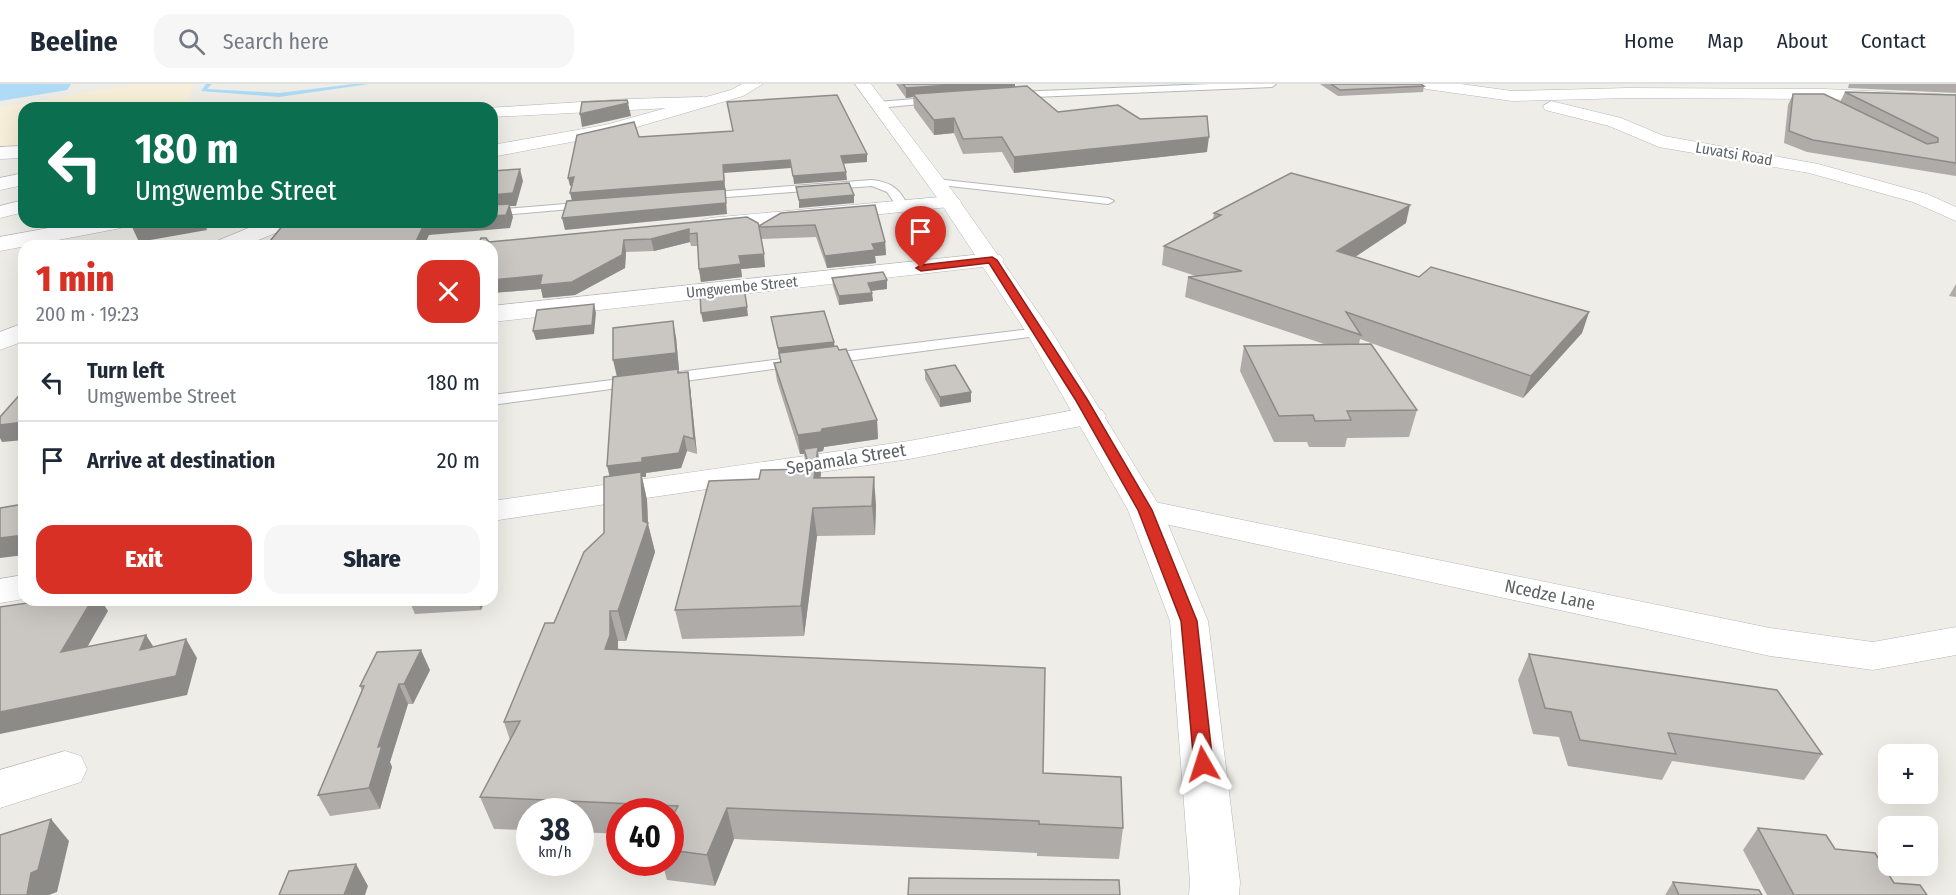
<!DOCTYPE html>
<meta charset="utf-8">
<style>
body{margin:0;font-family:"Fira Sans Condensed",sans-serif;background:#f6f6f7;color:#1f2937;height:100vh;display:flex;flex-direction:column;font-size:22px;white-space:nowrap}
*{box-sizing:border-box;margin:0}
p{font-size:20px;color:#747a83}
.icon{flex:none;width:33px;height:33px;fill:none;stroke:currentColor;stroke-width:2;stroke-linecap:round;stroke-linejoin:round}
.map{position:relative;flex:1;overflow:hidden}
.drawer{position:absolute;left:18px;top:156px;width:480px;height:366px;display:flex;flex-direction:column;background:#fff;border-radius:18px;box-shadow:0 6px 24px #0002}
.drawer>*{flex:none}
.banner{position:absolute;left:18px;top:18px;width:480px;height:126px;border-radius:18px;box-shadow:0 6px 24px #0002;background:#0b6e4f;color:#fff;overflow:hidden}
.fabs{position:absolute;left:1878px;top:660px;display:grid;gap:12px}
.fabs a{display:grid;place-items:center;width:60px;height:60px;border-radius:12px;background:#fff;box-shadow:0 6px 24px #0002;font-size:30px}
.speed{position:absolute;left:516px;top:714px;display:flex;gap:12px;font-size:30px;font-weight:700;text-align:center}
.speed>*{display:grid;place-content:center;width:78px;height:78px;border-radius:50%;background:#fff;box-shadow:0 6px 24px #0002;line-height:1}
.speed small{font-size:15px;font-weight:400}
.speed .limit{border:9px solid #d22;background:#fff;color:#111}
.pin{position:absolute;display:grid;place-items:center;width:51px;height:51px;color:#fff;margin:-62px -26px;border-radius:50% 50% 50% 0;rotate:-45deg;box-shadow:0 0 6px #0007}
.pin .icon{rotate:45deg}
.me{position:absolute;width:66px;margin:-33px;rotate:354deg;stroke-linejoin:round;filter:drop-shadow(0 0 4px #0008)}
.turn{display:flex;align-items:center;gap:21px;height:126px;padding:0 18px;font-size:27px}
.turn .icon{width:78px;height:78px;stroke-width:2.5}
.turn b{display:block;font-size:42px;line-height:51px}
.round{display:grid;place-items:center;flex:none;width:63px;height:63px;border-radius:18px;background:#f6f6f7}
.headline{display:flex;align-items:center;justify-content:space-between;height:102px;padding:0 18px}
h1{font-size:36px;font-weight:800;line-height:45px;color:#d93025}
.primary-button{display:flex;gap:12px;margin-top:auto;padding:12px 18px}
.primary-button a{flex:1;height:69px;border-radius:18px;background:#d93025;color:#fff;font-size:24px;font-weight:800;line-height:69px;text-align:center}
.primary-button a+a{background:#f6f6f7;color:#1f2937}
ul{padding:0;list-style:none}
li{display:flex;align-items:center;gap:18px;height:78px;padding:0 18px;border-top:2px solid #e0e1e3}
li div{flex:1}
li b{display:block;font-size:22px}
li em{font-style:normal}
header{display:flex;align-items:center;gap:36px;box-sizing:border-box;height:84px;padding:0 30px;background:#fff;border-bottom:2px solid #e0e1e3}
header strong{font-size:28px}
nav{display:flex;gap:33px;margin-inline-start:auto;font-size:21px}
.search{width:420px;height:54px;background:#f6f6f7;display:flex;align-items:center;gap:15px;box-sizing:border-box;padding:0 21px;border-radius:18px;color:#747a83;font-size:22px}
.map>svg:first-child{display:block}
</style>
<header>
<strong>Beeline</strong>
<div class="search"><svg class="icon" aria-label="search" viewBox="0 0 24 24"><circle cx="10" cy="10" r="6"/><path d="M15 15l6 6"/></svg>Search here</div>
<nav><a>Home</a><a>Map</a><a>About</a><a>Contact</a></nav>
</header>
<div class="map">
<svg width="1956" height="811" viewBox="0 0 1956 811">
<rect width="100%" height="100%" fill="#efede7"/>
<path fill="#f7efd9" d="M136,0H194L185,24H24V61L0,63V23Z"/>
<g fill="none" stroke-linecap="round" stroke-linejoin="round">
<path fill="#afdbf6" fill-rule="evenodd" d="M206,0H212L207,5L279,9L354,0H369L279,13L201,7Z"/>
<path fill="#afdbf6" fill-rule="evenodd" d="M0,0H71L67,6L0,17Z"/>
<defs>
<g id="lane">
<path d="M1210,0H1276L1272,3L1013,14L1009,11L1013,8Z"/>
<path d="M938,13L943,16L941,18L878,24L873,21L878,18Z"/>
<path d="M936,95L1108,114L1114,117L1108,120L932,100L931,98Z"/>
<path d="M872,96C891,98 900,105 908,122L906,124H898L887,108L872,102L700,115L694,112L700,109Z"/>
<path d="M589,118L595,121L593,123L492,132V126Z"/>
<path d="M1039,244L1044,245L1046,248L1044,251L824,280L816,275L824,270Z"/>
<path d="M797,273L802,275L805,278L802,281L663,300L655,295L663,290Z"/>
<path d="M636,293L641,295L644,298L641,301L492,321V311Z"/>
</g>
<g id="street">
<path d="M1418,0H1461L1512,7L1628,4L1825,5L1956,11V21L1825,15L1628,14L1512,17L1426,5Z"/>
<path d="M703,13L711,18L709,22L492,33V24H487L627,15Z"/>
<path d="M1551,17L1621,34L1664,52L1818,80L1927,110L1956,123V137L1913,118L1809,89L1659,63L1609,42L1545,26L1543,22Z"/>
<path d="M24,62V74L0,75V63Z"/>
<path d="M24,89V101L0,106V94Z"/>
<path d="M951,112L958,114L961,118L958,122L710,148L702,146L699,141L702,136L710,134Z"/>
<path d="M24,116V128L0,134V122Z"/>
<path d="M992,169L1000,171L1004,176L1000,181L492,238V222Z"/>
<path d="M1091,323L1102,326L1106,332L1102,338L909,375L492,437V417L909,357Z"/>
<path d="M1145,416L1770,544L1873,558L1956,543V571L1873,586L1770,572L1133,433L1128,426L1133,419Z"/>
<path d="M24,491V515L0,519V495Z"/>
<path d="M65,667L81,672L87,685L81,698L0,724V686Z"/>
</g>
<g id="secondary">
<path d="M742,0H763L743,12L613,50L492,73V61L605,41L731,6Z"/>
<path d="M855,0H871L954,109L1052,248L1162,426L1208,537L1240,798L1239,811H1189L1190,798L1170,537L1128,426L1026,248L938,115Z"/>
<path d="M81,138H127L124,143L116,145L0,167V153Z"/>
<path d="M263,138H293L290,143L244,162H214L217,157Z"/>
<path d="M24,239V257L0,266V248Z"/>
</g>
</defs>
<use href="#lane" stroke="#b4b7ba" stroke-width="2"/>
<use href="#street" stroke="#b4b7ba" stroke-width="1"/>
<use href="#secondary" stroke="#b3b6ba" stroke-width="1"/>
<use href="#lane" fill="#fff" fill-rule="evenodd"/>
<use href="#street" fill="#fff" fill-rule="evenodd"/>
<use href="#secondary" fill="#fff" fill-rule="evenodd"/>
</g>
<g fill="#aeaba8">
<path d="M896,0H1015V3L1058,28L1140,35L1207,68L1014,89L1002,68L963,70L954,49L934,51L914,24L913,13L906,14Z"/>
<path d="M1320,0H1421L1424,2L1423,8L1338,12Z"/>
<path d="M1849,0H1956V9L1848,4Z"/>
<path d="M1845,8L1956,11V92L1807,68L1784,59L1788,21L1793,10L1840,18Z"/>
<path d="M781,129L885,158L886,171L875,172L876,179L827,184L816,153L761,155L765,183L741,185L742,193L701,198L699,185L698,162H691L690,158L654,167L626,168L625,184L575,211L543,214L541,205L492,209V162L489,158L759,142Z"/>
<path d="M1214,129L1406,139L1355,173L1419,193L1589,228L1582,249L1523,314L1360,255L1359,260L1417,326L1409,353L1347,354L1345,363H1309L1307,358H1274L1240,287L1244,262L1324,260L1185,213L1188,193L1196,192L1162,181L1164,162L1213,135Z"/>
<path d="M832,194L887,196V205L871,207L873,217L839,221L833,202Z"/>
<path d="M1956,200V213L1949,212Z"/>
<path d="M771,233L834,258V262L839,266L877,336L878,355L824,363L823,367L818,368L820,394L876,421L875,451L817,452L804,552L682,555L675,526L759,395L806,385L804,370H800L777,297L774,279L781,278Z"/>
<path d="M676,253L679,286H678L679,289L688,288L690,302L697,370L687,367L681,384L646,389V393H642L647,416L648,440L655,468L626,557H618V566L1043,689L1123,744L1119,775L1037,772V769L734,755L715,802L667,796L662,778H670V728H620V750L580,748V728H530V746L494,745L480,713L510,656L504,638L554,539L604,449L610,392L616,293Z"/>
<path d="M925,286L971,308V318L940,323L925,295Z"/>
<path d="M409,516H485L481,526L415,530Z"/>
<path d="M1529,570L1822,670L1804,696L1672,677L1662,696L1568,682L1559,653L1533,650L1518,596Z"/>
<path d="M430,586L413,620H408L390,678L392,683L380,725L330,732L318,711L362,607L360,602Z"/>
<path d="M1758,744L1835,765L1894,799L1927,811H1767L1743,766Z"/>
<path d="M1673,798L1762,811H1665Z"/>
</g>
<g fill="#8d8b88">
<path d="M965,0H1015V6L913,10V13L906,14V4Z"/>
<path d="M628,19L631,32L582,43L580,30Z"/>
<path d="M954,34V49L934,51V36Z"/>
<path d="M1209,53L1207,68L1014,89V73Z"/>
<path d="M867,70V78L841,80V72Z"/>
<path d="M790,76L791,84L724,89L727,130L565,146L562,134L572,117L570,109L723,81Z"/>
<path d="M520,85L523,97L516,122H510L513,133L510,144L429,151L424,162H414L425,138H492V111Z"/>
<path d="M846,88L847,96L794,100L793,92Z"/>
<path d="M574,93L576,101L570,102L568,94Z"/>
<path d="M854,111V119L799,124V116Z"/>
<path d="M1410,121L1406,139L1334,187L1337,167Z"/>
<path d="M163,138H205L207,146L139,158L132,143Z"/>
<path d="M689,145L690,158L654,167L651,155Z"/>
<path d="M624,156L626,168L625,184L575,211L543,214L541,205L492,209V196L542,191Z"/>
<path d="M885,158L886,171L875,172L876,179L827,184L825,172L872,160Z"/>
<path d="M764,170L765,183L741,185L742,193L701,198L699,185L739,172Z"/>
<path d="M887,196V205L868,207V199Z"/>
<path d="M872,209L873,217L839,221V212Z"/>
<path d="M594,220L596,229L594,250L536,256L533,247Z"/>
<path d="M747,223L748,232L703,238L701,229Z"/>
<path d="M1589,228L1582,249L1523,314L1531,292Z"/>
<path d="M673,237L676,253L679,286L617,293L613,276Z"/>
<path d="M834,258L835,267L779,274L778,264Z"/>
<path d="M688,288L690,302L697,370L694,355Z"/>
<path d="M971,308V318L940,323V313Z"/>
<path d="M877,336L878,355L824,363L823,367L818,368L821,390L817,422L814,394L804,365V370H800L798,351L822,345Z"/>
<path d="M24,338V356L2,358L0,354V341Z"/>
<path d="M684,352L687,367L681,384L646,389V393H642L647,416L648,440L655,468L626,557L618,527L611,398L607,382L642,374Z"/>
<path d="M874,393L876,421L875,451L872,422Z"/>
<path d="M813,424L817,452L804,552L801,522Z"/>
<path d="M24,451V471L0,474V454Z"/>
<path d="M92,516H101L108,527L74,586L61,568Z"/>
<path d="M477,516H485L481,526Z"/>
<path d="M610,527L618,557V582L605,565Z"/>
<path d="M146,551L158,570L140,566Z"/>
<path d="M186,555L197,574L187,611L0,650V628Z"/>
<path d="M421,566L430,586L413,620L404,600Z"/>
<path d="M399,600L408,620L390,678L392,683L380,725L369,704L378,663Z"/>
<path d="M727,724L734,755L715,802L707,771Z"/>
<path d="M51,735L69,757L57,808L49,811H27L31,789Z"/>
<path d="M356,780L368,802L365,811H344Z"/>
</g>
<g fill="#cac7c3" stroke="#8d8b88" stroke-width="1.5">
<path d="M903,0H965L906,4Z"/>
<path d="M1331,0H1421L1424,2L1340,6Z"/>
<path d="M1027,2L1058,28L1118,21L1140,35L1207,32L1209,53L1014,73L1002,53L963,55L954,34L934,36L913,10Z"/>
<path d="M1845,8L1956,11V79L1813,56L1789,47L1793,10H1824L1927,60L1938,58V54Z"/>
<path d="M837,11L867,70L841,72L846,88L793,92L790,76L723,81L724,97L570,109L574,93L568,94L577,51L634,38L639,53L733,47L727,18Z"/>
<path d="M627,16L628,19L580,30L582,18Z"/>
<path d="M520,85L513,109L492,111V87Z"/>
<path d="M1291,89L1410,121L1337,167L1419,193L1431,183L1589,228L1531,292L1346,228L1361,251L1188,193L1242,187L1164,162L1221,131L1214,129Z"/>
<path d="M24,91V117H20Z"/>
<path d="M849,99L854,111L799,116L796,103Z"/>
<path d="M725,105L726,119L562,134L567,117Z"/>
<path d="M510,120L506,131L492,132V121Z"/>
<path d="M875,121L885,158L872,160L875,166L825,172L815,141L759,143L764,170L739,172L741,180L699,185L697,149L689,150V145L651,155L624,156L622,171L572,198L540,201L542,191L492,196V162H478L481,154H486L489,158L747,133L758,139L759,142L781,129Z"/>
<path d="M132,138H163L132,143Z"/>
<path d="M303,138H425L414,162H266L284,140Z"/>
<path d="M883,188L887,196L868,199L872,209L839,212L832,194Z"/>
<path d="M744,203L747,223L701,229L700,208Z"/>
<path d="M594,220L592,241L533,247L537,226Z"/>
<path d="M824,227L834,258L778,264L771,233Z"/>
<path d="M673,237L676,269L613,276V244Z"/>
<path d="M1371,260L1417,326L1347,327L1351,336L1315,337L1313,331L1279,332L1244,262Z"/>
<path d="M837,262L839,266L846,265L877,336L822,345L821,348L798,351L774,279L781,278L779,269Z"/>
<path d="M955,281L971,308L940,313L925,286Z"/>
<path d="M678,285V289L688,288L694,355L684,352L679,369L642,374V378L607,382L613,293Z"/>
<path d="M24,306V338L0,341V333Z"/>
<path d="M818,363L814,394L874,393L872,422L813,424L801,522L675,526L709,397L759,395L761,386L810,385L804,365Z"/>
<path d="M641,388L643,437L648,439L618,527H610V551L605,565L1045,584L1043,689L1121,693L1123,744L1039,740V737L727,724L707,771L670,766V737L678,722L480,713L520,637L504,638L545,539H554L584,468L604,449V393Z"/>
<path d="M24,420V451L0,454V424Z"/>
<path d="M48,516H92L61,568L146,551L140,566L186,555L176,592L0,628V523Z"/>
<path d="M421,566L404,600H399L378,663L382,662L369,704L318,711L364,602H360L377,568Z"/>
<path d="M1529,570L1777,606L1822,670L1668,649L1676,670L1580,656L1571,628L1545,624Z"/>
<path d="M51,735L38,786L31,789L27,811H0V751Z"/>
<path d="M1758,744L1826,751L1835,765L1875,769L1894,799L1920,801L1927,811H1794Z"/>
<path d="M356,780L344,811H279L289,787Z"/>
<path d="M909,794L1119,796L1120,811H908Z"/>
<path d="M1673,798L1759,806L1762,811H1679Z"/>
</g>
<path fill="#d93025" stroke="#8d1f18" stroke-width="1.5" d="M992,173L997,176L1087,315L1152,426L1197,537L1213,680L1210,685L1203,687L1197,685L1194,680L1181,537L1138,426L1075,315L989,179L921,187L916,184L921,181Z"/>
<g text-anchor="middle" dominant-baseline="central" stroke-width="4.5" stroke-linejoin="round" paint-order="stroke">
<g font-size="15" fill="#5e6265" stroke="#fff">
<text transform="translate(1734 70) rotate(10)">Luvatsi Road</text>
<text transform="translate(742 203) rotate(-6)">Umgwembe Street</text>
</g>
<g font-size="18" fill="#5e6265" stroke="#fff">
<text transform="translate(846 375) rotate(-9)">Sepamala Street</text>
<text transform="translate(1550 511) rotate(12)">Ncedze Lane</text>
</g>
</g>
</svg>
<div class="fabs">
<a>+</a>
<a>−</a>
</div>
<div class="speed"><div>38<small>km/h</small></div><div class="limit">40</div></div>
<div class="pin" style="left:921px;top:184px;background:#d93025"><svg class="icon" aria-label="arrive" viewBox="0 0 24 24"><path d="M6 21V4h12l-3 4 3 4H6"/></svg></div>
<svg class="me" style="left:1203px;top:680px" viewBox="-20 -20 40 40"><path d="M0-17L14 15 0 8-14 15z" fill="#d93025" stroke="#fff" stroke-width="4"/></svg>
<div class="banner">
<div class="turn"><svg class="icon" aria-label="left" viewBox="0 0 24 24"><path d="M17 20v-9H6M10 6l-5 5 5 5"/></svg><div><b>180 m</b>Umgwembe Street</div></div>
</div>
<section class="drawer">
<div class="headline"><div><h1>1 min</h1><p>200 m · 19:23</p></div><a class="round" style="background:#d93025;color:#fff"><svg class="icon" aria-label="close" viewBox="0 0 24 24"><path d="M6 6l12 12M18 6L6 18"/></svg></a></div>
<ul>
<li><svg class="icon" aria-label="left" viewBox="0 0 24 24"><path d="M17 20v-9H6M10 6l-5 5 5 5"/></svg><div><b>Turn left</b><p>Umgwembe Street</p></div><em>180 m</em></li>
<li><svg class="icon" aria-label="arrive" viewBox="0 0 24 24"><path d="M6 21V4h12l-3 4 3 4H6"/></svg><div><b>Arrive at destination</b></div><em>20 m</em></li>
</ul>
<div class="primary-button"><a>Exit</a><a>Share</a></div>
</section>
</div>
